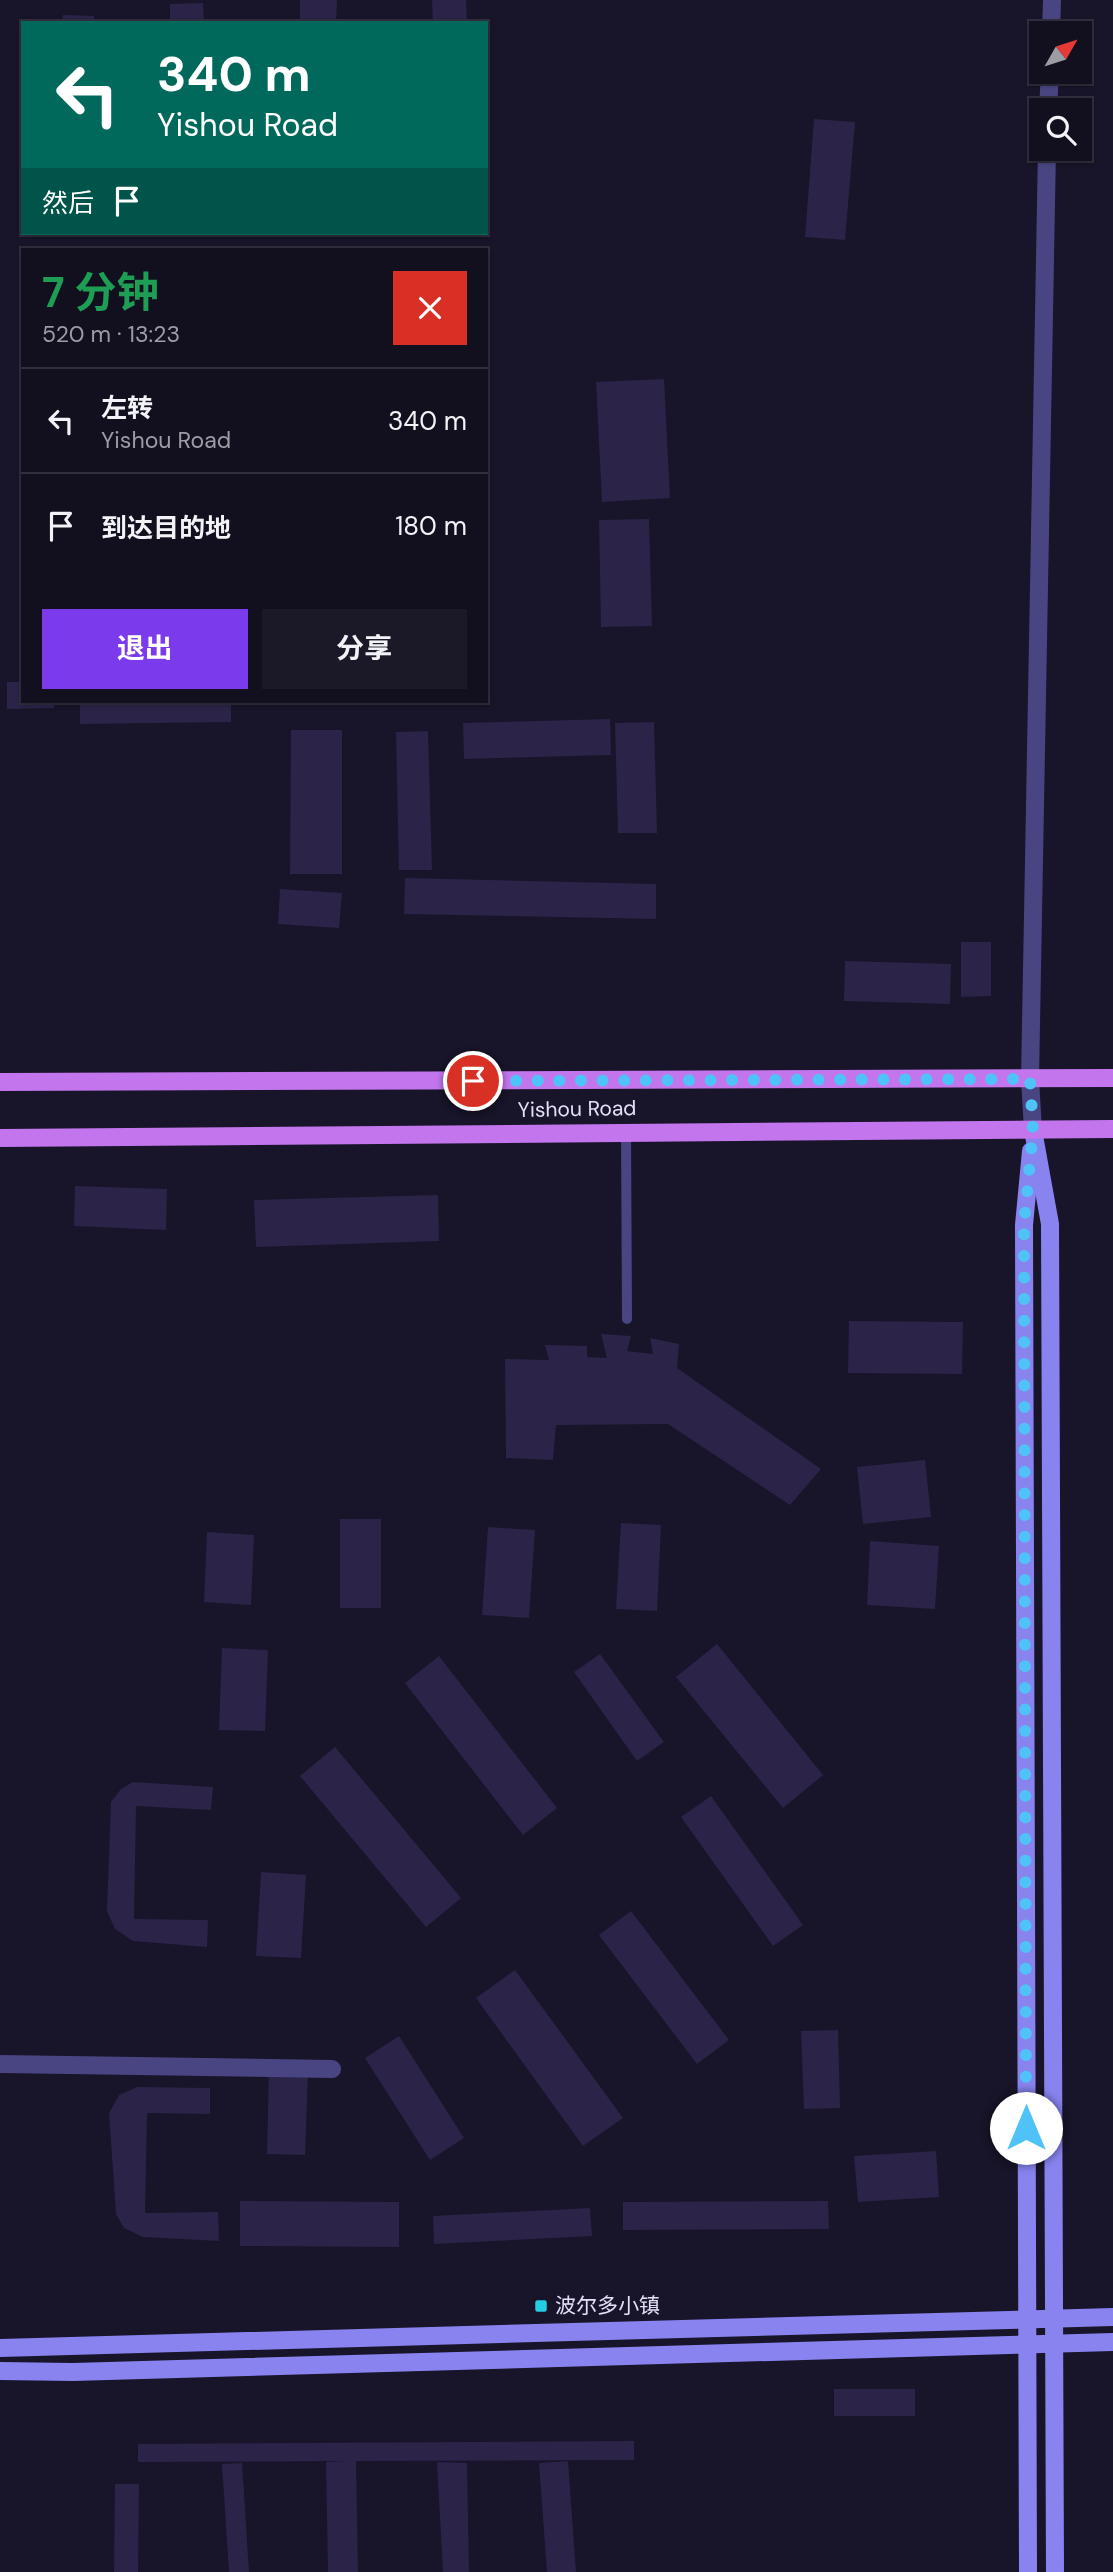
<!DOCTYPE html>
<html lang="zh">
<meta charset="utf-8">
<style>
body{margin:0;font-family:"DM Sans","Noto Sans SC",sans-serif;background:#1b1828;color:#f1f3f6;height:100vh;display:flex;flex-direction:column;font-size:26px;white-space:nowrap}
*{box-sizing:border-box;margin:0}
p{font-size:23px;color:#9c9ca4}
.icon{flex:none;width:38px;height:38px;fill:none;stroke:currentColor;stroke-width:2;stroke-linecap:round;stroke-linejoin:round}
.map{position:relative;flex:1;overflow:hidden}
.drawer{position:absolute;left:21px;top:248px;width:467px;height:455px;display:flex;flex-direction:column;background:#120f1f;border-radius:0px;box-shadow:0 2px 5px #0004,0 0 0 2px #312f3d}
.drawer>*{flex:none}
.banner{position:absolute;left:21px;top:21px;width:467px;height:214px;border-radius:0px;box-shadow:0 2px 5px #0004,0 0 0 2px #312f3d;background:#00695c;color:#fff;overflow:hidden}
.needle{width:46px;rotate:51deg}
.buttons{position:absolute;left:1029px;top:21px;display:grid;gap:14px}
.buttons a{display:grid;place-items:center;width:63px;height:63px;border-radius:0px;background:#120f1f;box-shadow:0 2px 5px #0004,0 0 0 2px #312f3d;font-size:35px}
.pin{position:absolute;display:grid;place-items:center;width:60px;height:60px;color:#fff;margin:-30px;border:4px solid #fff;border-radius:50%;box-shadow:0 2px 7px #0007}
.me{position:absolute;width:77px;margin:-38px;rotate:0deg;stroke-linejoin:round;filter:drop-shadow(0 0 5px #0008)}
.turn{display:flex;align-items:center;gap:24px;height:147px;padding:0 21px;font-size:32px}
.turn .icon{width:91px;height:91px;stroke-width:2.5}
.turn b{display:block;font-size:49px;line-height:60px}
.then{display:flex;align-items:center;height:66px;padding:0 21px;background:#0003;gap:14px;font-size:26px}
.round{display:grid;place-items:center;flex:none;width:74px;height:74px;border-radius:0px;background:#1b1828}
.headline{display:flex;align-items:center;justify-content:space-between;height:119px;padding:0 21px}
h1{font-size:42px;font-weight:700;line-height:52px;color:#1e9e55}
.cta{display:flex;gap:14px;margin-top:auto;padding:14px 21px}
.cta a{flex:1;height:80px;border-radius:0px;background:#7c3aed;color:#fff;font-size:28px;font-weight:700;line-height:80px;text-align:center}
.cta a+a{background:#1b1828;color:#f1f3f6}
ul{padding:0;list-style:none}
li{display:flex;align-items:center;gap:21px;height:105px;padding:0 21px;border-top:2px solid #312f3d}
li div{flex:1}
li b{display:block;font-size:26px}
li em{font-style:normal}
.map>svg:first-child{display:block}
</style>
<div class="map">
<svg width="1113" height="2572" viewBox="0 0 1113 2572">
<rect width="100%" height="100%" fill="#181429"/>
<g fill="#2b2348">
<path d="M300,0H337L336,23H300Z"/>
<path d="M432,0H466L467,23H433Z"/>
<path d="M203,3L204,23H170V4Z"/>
<path d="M63,15L94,16V23H62Z"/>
<path d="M814,119L855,122L845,240L805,237Z"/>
<path d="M664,379L670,498L602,502L596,382Z"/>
<path d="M649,519L652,626L601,627L599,520Z"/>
<path d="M7,682H23V702H54V708L7,709Z"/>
<path d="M80,702H231V722L80,724Z"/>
<path d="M610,719L611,755L464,759L463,723Z"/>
<path d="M654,722L657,833H618L615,723Z"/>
<path d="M291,730H342V874H290Z"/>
<path d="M428,731L432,870H399L396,732Z"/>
<path d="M405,878L656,884V919L404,914Z"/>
<path d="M280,889L342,893L339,928L278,924Z"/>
<path d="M961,942H991V996L961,997Z"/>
<path d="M845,961L951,964L950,1004L844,1001Z"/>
<path d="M75,1186L167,1189L166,1230L74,1226Z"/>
<path d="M438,1195L439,1241L256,1247L254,1200Z"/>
<path d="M849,1321L963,1322L962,1374L848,1373Z"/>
<path d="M601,1334L631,1336L627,1351L653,1354L650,1338L679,1344L677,1368L821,1469L790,1505L668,1424L556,1425L553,1460L506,1458L505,1359L549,1360L545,1345L587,1346V1357L607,1358Z"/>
<path d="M925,1460L931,1517L863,1524L857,1467Z"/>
<rect x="340" y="1519" width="41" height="89"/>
<path d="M621,1523L661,1525L657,1611L616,1609Z"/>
<path d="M488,1527L535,1530L529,1618L482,1615Z"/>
<path d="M207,1532L254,1535L251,1605L204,1602Z"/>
<path d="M870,1541L939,1546L935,1609L867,1605Z"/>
<path d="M717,1644L823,1775L783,1808L676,1677Z"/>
<path d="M222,1648L268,1650L265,1731L219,1730Z"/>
<path d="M600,1654L664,1742L637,1761L574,1672Z"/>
<path d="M439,1656L557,1808L523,1835L405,1683Z"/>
<path d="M335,1747L461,1898L426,1927L300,1776Z"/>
<path d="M133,1782L213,1787L211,1810L136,1806L134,1919L208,1920L207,1947L133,1941L115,1929L107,1911L111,1802L121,1789Z"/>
<path d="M711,1796L803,1925L773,1946L681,1817Z"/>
<path d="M261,1872L306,1875L301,1958L256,1956Z"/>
<path d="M631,1911L729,2040L697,2064L599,1935Z"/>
<path d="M515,1970L623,2118L583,2146L476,1998Z"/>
<path d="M838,2030L840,2108L804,2109L801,2031Z"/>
<path d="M399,2036L464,2138L430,2160L365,2058Z"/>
<path d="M269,2069L308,2071L305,2155L267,2154Z"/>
<path d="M137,2087L210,2088V2114L147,2113L145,2213L218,2212L219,2241L143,2237L124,2228L116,2214L109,2113L119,2095Z"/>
<path d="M936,2151L939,2197L858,2202L854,2156Z"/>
<path d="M240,2201L399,2202V2247L240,2246Z"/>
<path d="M828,2201L829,2229L623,2230V2202Z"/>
<path d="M590,2208L592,2236L434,2244L433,2216Z"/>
<rect x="834" y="2389" width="81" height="27"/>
<path d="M634,2441V2460L356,2461L358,2572H328L326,2462L349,2461L138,2462V2444Z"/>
<path d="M568,2461L576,2572H547L539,2463Z"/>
<path d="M437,2462L467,2463L469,2572H443Z"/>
<path d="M242,2463L249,2572H229L222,2464Z"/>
<path d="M115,2484H139L138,2572H114Z"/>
</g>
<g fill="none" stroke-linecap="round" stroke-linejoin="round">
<path stroke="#494582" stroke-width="10" d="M626,1131L627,1319"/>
<g stroke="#494582" stroke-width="18">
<path d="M1051,33L1052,0"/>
<path d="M1048,110L1050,72"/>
<path d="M1033,1130L1030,1079L1047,149"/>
<path d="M0,2064L332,2069"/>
</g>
<g stroke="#8883ef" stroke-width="18">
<path d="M1033,1130L1050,1224L1055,2572"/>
<path d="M0,2348L1113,2317"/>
<path d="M0,2371L73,2372L1113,2342"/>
<path d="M1028,2572L1024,1225L1031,1151"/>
</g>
<g stroke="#c375ee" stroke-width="18">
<path d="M0,1082L1113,1078"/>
<path d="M0,1138L1113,1129"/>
</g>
</g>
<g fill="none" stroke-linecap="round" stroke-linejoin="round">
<path stroke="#4fc3f7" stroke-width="12" stroke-dasharray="0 21.6" d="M473,1081L1030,1079L1033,1130L1024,1225L1026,2128"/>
</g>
<rect fill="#24cce4" stroke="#181429" stroke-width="2.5" x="534" y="2299" width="14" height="14" rx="3.5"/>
<g text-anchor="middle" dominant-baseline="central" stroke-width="7" stroke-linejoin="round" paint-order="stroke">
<g font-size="21" fill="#e4e0fb" stroke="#181429">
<text transform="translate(577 1109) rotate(-1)">Yishou Road</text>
</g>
<g font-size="21" fill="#e4e0fb" stroke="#181429" text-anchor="start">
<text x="555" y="2306">波尔多小镇</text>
</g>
</g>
</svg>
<div class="buttons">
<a><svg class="needle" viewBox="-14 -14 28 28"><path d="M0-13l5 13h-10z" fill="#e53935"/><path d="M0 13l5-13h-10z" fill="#9c9ca4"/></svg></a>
<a><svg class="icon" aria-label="search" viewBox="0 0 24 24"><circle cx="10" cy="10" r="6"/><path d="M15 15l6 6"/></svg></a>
</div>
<div class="pin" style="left:473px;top:1081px;background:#d93025"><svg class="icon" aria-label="arrive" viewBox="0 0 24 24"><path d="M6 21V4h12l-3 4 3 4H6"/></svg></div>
<svg class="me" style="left:1026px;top:2128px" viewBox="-20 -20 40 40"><circle r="19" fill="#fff"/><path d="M0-13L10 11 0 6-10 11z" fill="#4fc3f7"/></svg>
<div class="banner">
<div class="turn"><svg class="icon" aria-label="left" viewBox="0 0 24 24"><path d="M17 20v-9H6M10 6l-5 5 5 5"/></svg><div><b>340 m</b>Yishou Road</div></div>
<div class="then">然后<svg class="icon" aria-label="arrive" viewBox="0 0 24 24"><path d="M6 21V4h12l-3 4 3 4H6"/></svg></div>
</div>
<section class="drawer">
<div class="headline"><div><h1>7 分钟</h1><p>520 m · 13:23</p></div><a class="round" style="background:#d93025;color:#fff"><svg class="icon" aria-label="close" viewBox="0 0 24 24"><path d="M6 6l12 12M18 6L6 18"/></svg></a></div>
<ul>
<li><svg class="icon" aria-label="left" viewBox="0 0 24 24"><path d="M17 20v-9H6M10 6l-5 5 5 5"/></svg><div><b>左转</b><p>Yishou Road</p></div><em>340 m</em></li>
<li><svg class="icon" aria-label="arrive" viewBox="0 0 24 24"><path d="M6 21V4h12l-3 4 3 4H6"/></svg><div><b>到达目的地</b></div><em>180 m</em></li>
</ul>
<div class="cta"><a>退出</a><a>分享</a></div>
</section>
</div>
